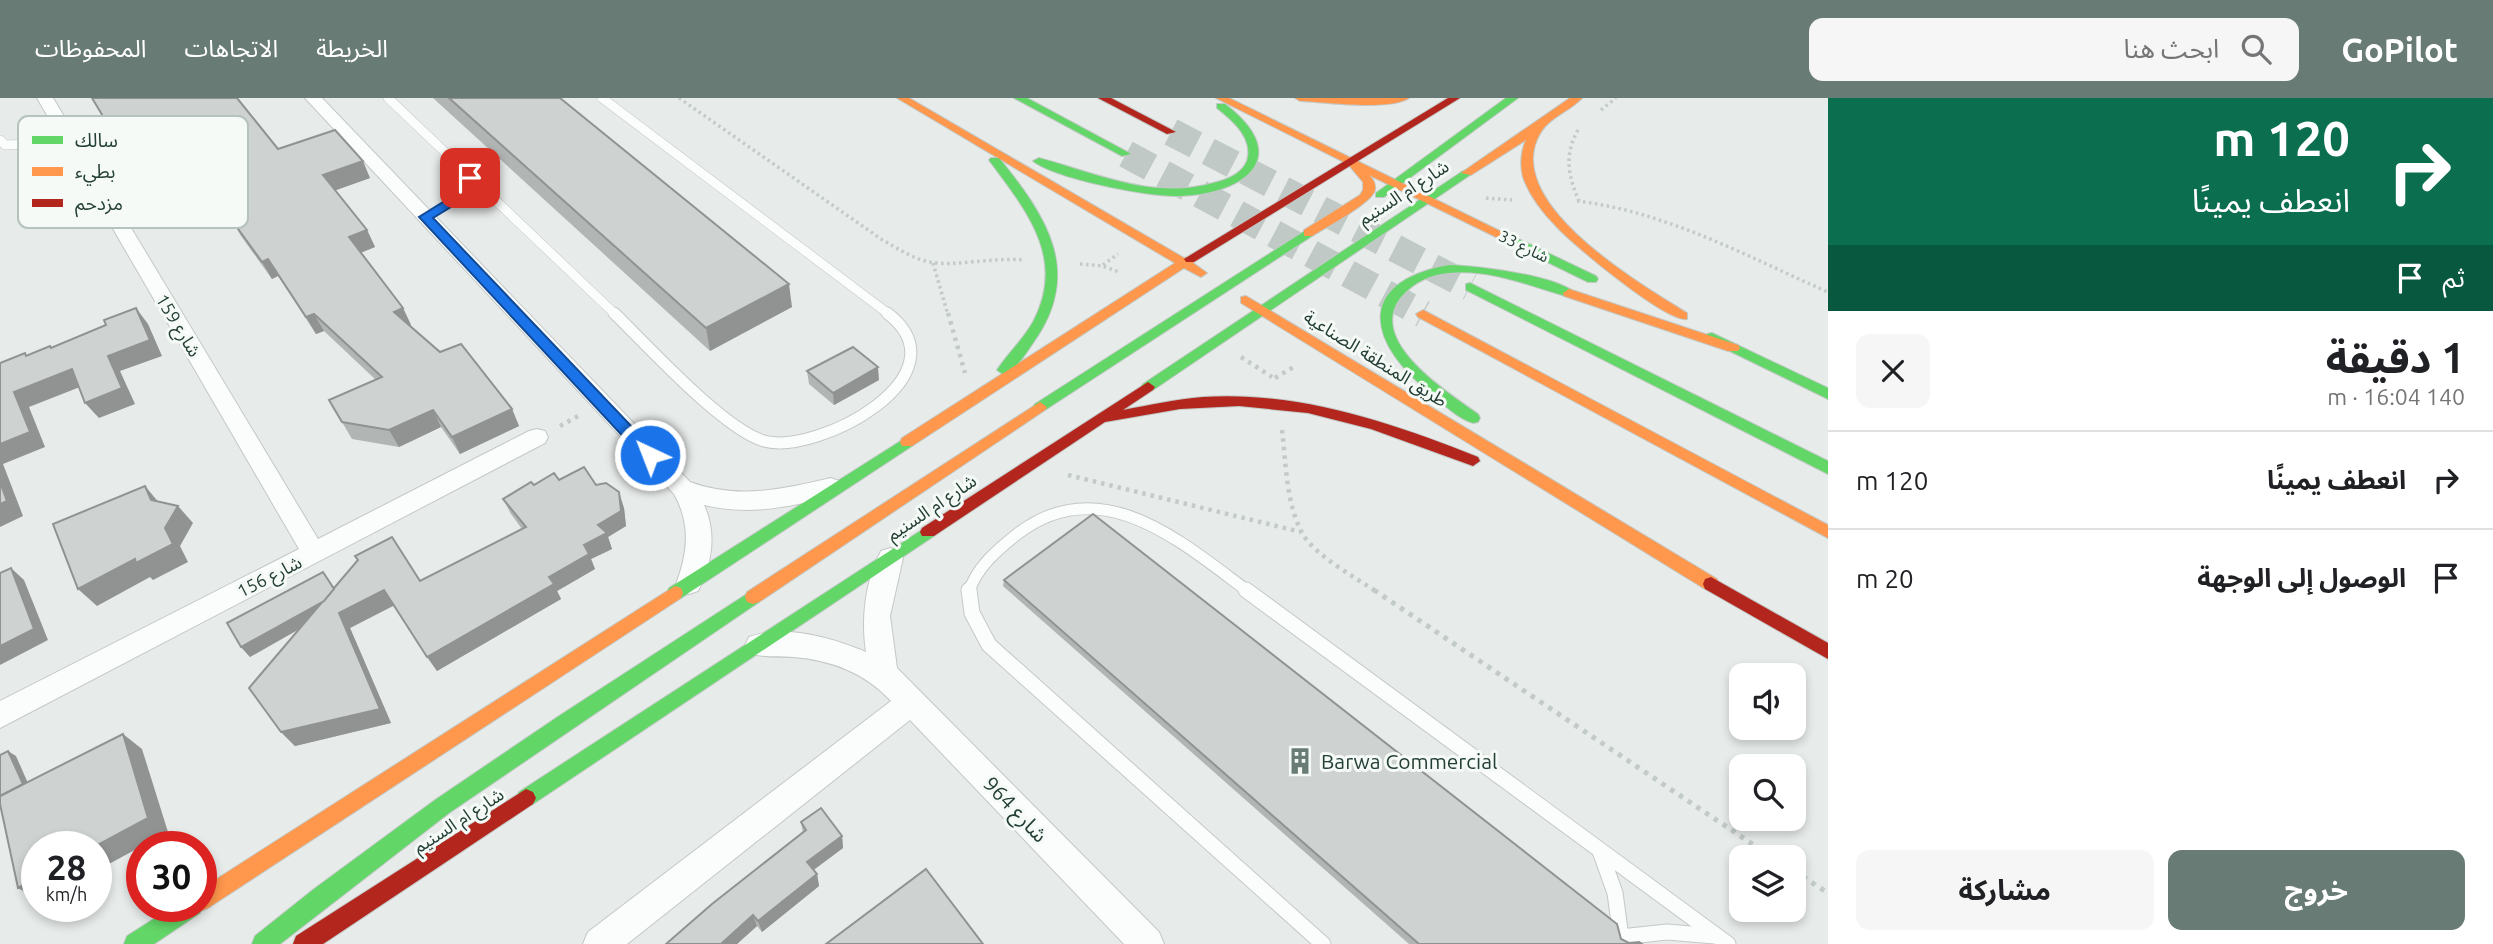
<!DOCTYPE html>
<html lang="ar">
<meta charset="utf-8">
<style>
body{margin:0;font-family:Ubuntu,"Noto Sans Arabic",sans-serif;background:#f6f6f6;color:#202124;direction:rtl;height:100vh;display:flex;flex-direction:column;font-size:26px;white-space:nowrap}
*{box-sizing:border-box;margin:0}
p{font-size:23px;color:#757577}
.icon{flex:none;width:38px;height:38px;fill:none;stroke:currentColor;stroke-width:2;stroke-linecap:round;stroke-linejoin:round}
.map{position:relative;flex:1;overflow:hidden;direction:ltr}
.details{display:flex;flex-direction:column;background:#fff;width:665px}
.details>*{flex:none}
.guide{background:#0b6e4f;color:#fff;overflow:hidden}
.buttons{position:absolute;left:1729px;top:565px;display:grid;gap:14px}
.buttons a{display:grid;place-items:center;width:77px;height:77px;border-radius:14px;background:#fff;box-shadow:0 4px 10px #0003;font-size:35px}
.speed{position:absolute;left:21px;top:733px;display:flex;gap:14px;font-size:35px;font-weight:700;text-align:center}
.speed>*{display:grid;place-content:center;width:91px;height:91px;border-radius:50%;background:#fff;box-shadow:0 4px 10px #0003;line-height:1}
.speed small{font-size:18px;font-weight:400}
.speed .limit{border:10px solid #d22;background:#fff;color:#111}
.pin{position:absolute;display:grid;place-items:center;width:60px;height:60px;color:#fff;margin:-30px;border-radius:14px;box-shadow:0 4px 10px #0006}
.me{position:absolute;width:77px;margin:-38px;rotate:317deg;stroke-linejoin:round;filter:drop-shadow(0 0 5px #0008)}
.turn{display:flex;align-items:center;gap:24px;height:147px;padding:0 28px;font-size:32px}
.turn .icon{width:91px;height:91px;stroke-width:2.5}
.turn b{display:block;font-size:49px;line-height:60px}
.then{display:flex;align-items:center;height:66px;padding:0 28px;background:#0003;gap:14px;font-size:26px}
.round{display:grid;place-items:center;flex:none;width:74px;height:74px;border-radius:14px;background:#f6f6f6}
.summary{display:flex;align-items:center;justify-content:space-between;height:119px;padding:0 28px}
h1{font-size:42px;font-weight:700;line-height:52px}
.button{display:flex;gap:14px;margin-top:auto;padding:14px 28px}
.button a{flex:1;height:80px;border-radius:14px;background:#687b75;color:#fff;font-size:28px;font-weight:700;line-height:80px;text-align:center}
.button a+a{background:#f6f6f6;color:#202124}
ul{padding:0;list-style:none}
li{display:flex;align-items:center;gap:21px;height:98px;padding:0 28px;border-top:2px solid #e0e0e0}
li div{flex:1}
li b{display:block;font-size:26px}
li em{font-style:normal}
header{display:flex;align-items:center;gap:42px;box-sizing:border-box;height:98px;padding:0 35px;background:#687b75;color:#fff}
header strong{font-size:33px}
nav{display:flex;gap:38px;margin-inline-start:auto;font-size:24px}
.search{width:490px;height:63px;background:#f6f6f6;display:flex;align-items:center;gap:18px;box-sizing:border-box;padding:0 24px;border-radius:14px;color:#757577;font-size:26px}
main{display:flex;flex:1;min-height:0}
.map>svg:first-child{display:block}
</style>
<header>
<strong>GoPilot</strong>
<div class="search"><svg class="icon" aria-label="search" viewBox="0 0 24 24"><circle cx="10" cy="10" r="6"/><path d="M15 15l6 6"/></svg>ابحث هنا</div>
<nav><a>الخريطة</a><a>الاتجاهات</a><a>المحفوظات</a></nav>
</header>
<main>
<section class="details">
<div class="guide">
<div class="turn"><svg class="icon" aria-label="right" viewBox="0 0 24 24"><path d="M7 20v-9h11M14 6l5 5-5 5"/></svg><div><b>120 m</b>انعطف يمينًا</div></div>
<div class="then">ثم<svg class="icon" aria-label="arrive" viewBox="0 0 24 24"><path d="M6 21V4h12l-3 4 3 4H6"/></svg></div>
</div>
<div class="summary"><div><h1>1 دقيقة</h1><p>140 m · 16:04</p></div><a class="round"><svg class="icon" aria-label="close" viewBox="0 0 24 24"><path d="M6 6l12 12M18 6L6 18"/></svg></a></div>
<ul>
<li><svg class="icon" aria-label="right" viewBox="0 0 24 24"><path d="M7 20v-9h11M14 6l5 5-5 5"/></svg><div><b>انعطف يمينًا</b></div><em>120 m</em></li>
<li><svg class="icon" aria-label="arrive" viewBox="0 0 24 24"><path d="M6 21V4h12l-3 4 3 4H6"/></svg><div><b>الوصول إلى الوجهة</b></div><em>20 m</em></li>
</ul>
<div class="button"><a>خروج</a><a>مشاركة</a></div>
</section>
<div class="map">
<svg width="1828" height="846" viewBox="0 0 1828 846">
<rect width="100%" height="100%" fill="#e7ebe9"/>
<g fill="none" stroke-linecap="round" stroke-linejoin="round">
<g stroke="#c0c9c5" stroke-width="28" stroke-dasharray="28 14" stroke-linecap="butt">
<path d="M1171,34L1470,189"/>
<path d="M1126,56L1423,216"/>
</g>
<defs>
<g id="lane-far2">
<path d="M388,0L616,217"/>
<path d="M602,0L890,217"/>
<path d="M0,42L5,47L33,46L66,36"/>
<path d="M425,119L455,102L470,80"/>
</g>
<g id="lane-far1">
<path d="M614,215C647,247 723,331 764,343C817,358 969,277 887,215"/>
<path d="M969,494C976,470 997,452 1016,437C1100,371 1180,443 1249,494"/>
</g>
<g id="lane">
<path d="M969,492L972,515L989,547L1323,846"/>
<path d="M1246,492L1728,846"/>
<path d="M1600,753L1615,795L1621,839L1667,834L1715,838"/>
</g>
<g id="street">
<path d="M37,0H53L318,441L529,333L537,331L545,333L548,339L545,345L0,630V603L299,451Z"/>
<path d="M305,0H322L690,384C739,402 782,391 831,380L839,383L843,389L839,395C795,409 749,418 704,407C717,435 712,466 698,493L689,496L680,493L676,486C688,455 691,426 674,396Z"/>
<path d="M890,450L899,453L903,460L890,518L897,570L1159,834L1164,846H1124L910,622L627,846H583L588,834L891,603C865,575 832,562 793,559C778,558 764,560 749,555L745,547L749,539C785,526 832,540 866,554C861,521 865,483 881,453Z"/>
</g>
<g id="fast">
<path d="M1014,0H1027L1131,56L1122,58Z"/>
<path d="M1506,0H1518L1384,99H1376V95Z"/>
<path d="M1217,6H1225C1294,59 1245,96 1179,98C1149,99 1056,81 1033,63L1039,60C1099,76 1154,103 1217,84C1229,81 1242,75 1247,63C1254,40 1233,23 1217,10Z"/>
<path d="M991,60H999C1046,118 1084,174 1033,245C1026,255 1015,273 1004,277L997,272C1008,255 1023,242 1033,224C1067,160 1026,112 989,62Z"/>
<path d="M1463,73L1473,75L1153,292H1143L1141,289L1143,286Z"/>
<path d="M1308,131L1314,135L1312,138L1045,312H1035L1033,309L1035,306Z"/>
<path d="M1502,133L1596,178L1598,181L1596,184H1588L1498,140V134Z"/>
<path d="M1449,167C1477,168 1555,177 1575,195L1569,199C1529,188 1490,170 1448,175C1429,177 1414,184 1401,199C1365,243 1449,295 1478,316L1480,320L1478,324L1473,325C1459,321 1444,307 1433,297C1369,247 1352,185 1449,167Z"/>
<path d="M1470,185L1828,363V376L1466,192V186Z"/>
<path d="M1712,235L1828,290V301L1707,242V236Z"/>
<path d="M907,339L912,340L914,344L912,348L681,500L675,502L669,500L667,495L669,490Z"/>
<path d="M928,428L934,430L936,434L934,438L533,706L526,709L519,706L516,700L519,694Z"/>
<path d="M753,492L759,494L761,499L759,504L449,715L280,846H252L255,838L314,791L435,702L559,618Z"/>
<path d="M201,803L203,808L200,815L154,846H124L127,838L174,808H201Z"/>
</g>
<g id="slow">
<path d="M897,0H909L1184,160L1194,158L1196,161L1193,165L1207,175L1201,179L1184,170L912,348H902L900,344L902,340L1175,165Z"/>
<path d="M1216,0H1229L1508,137L1502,141L1498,140L1369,77C1373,81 1376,85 1375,92C1371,106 1326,129 1312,138H1304V132L1360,97L1363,92V84L1348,66Z"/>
<path d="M1295,0H1409C1390,13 1325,4 1300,3Z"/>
<path d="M1570,0H1582C1571,12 1549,20 1541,34C1498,103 1640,186 1687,215V221C1667,225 1572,146 1556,128C1543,115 1529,97 1523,79C1520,67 1521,53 1526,42L1471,77L1461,75Z"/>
<path d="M1569,191L1738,247L1740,250L1738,253H1728L1564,198L1563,195Z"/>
<path d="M1246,198L1717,481L1719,486L1717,491H1705L1241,205V199Z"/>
<path d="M1423,212L1828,427V440L1418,219L1416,216Z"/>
<path d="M1040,304L1047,309L1045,312L759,504L753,506L747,504L745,499L747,494Z"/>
<path d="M675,488L681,490L683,495L681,500L208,810L201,813L194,810L193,808H201V791Z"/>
</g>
<g id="jam">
<path d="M1098,0H1111L1176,34L1167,36Z"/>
<path d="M1448,0H1460L1194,164H1186L1184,161Z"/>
<path d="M1148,284L1155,289L1153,292L1123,312C1150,307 1176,301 1203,299C1299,293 1390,324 1478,359L1480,363L1473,368L1371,331L1308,315L1239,308L1180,311L1105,324L934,438H922L920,434L922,430Z"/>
<path d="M1711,479L1828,545V561L1705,491L1703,486L1705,481Z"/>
<path d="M526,691L533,694L536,700L533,706L323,846H293L296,838Z"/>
</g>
</defs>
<use href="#lane-far2" stroke="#c4c8c6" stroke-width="10"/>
<use href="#lane-far1" stroke="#c4c8c6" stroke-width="13"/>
<use href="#lane" stroke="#c4c8c6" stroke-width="17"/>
<use href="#street" stroke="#c4c8c6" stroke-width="2"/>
<use href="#fast" stroke="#c2c9c6" stroke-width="2"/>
<use href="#slow" stroke="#c2c9c6" stroke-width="2"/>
<use href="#jam" stroke="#c2c9c6" stroke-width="2"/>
<g stroke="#c2cbc7" stroke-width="3.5" stroke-dasharray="2.5 3.5" stroke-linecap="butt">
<path d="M679,0L881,141C897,150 913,161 930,164C954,169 994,159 1023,162"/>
<path d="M1601,12L1616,0"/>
<path d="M1578,32C1564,57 1568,78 1579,103"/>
<path d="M1486,100L1512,102"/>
<path d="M1577,103C1667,114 1746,158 1828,194"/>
<path d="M933,165L948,217"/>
<path d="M1080,166L1102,168L1119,174"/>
<path d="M1103,167L1118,156"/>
</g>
<g stroke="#c2cbc7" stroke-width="4.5" stroke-dasharray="3.5 5" stroke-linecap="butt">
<path d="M948,215L965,275"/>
<path d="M1241,259L1272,279"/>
<path d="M1275,280L1297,267"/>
<path d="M560,328L580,317"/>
<path d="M1282,332C1286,365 1286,403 1301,433C1313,457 1355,479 1377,494"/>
<path d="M1068,377L1301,434"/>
</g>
<g stroke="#c2cbc7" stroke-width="5" stroke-dasharray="4.5 6" stroke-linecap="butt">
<path d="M1374,492L1773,760"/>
<path d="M1794,773L1828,795"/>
</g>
<use href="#lane-far2" stroke="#fbfcfc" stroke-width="9"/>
<use href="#lane-far1" stroke="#fbfcfc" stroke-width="11"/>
<use href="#lane" stroke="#fbfcfc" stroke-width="15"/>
<use href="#street" fill="#fbfcfc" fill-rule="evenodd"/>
<use href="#fast" fill="#63d668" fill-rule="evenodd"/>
<use href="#slow" fill="#ff974d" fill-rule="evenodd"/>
<use href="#jam" fill="#b3261e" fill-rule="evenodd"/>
</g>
<g fill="#b1b5b3">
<path d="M92,0L278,51L370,80L335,92L367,132L375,149L361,155L403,210L411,227L409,228L440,254L512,311L519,328L460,356L441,329L399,349L352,341L329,302L376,282L324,233L316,236L278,178L272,181L241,138L231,121L240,118L208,76L150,95Z"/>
<path d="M433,0H560L792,209L710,253Z"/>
<path d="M807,273L879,282L834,307L809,286Z"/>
<path d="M559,382L596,387L624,410L626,428L608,439L612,451L591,461L595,471L557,493L561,501L437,573L394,507L350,530L391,625L295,648L281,634L301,530L250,559L241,549L335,490L420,483L522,431L511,416L503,401L534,387Z"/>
<path d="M1004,482L1621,841L1629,845L1642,846H1409L1003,488Z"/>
<path d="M801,724L842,738L843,750L814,772L817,776L819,788L762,834L757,828L737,846H666L803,735Z"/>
</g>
<g fill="#909392">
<path d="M198,59L208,76L150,95L139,78Z"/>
<path d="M363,63L370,80L331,94L323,77Z"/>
<path d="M367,132L375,149L357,156L349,139Z"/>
<path d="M268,161L278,178L272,181L262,164Z"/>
<path d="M789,186L792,209L710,253L706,230Z"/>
<path d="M136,210L148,226L162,258L120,273L135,306L99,320L85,305L108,258Z"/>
<path d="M403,210L411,227L402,231L394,214Z"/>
<path d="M314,216L324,233L316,236L306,219Z"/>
<path d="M878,269L879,282L834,307L833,295Z"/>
<path d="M72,271L85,287L29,309L45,349L3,366L23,418L0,429V346L14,294Z"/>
<path d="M512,311L519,328L460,356L452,339Z"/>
<path d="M433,312L441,329L399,349L389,332Z"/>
<path d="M145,388L160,406L151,402Z"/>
<path d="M619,394L624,410L626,428L608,439L612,451L591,461L595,471L557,493L561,501L437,573L427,559L549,479L584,447Z"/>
<path d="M178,408L193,425L180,448L188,464L153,482L150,479L97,508L78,491Z"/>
<path d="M11,470L24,482L48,542L0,567V548Z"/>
<path d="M323,474L345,505L250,559L241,549Z"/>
<path d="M384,492L395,507L350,530L391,625L295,648L281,634L339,515Z"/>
<path d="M123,636L142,651L168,734L96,773V749H94Z"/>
<path d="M8,653L16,658L31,692L2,709Z"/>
<path d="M842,738L843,750L809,775L807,764Z"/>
<path d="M817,776L819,788L762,834L758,823Z"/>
<path d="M37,780V801L18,790Z"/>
<path d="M753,817L757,828L737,846H721Z"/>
</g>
<g fill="#ced2d0" stroke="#909392" stroke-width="2">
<path d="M92,0H237L278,51L335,32L363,63L323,77L367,132L349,139L403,210L394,214L440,254L461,246L512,311L452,339L433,312L389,332L342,324L329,302L382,279L314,216L306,219L268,161L262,164L231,121L242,117L198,59L139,78Z"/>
<path d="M449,0H560L789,186L706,230Z"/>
<path d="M136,210L150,242L108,258L122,290L85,305L72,271L14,294L30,334L0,346V265L25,255L26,258L50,248L51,250L106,227L104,222Z"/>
<path d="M853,249L878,269L833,295L807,273Z"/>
<path d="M584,369L596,387L606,385L619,394L621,413L598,427L607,435L584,447L589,456L549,479L554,486L427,559L384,492L339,515L380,611L281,634L249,590L358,462L355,458L392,439L420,483L526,429L503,401L531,384L534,387L554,375L559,382Z"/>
<path d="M0,384L7,403L0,406Z"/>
<path d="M145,388L151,402L178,408L165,430L173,446L136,465L135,461L78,491L53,426Z"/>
<path d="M1093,416L1617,826L1621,841L1629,845L1639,844L1642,846H1419L1004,482Z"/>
<path d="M11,470L34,531L0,548V475Z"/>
<path d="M323,474L334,491L324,503L241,549L227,525Z"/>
<path d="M123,636L148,720L94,749H37V780L18,790L0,706V698Z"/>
<path d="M8,653L23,686L0,698V657Z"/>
<path d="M821,710L842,738L807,764L817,776L758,823L753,817L721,846H666L712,806L806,732L801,724Z"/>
<path d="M926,771L983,846H826Z"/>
</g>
<path fill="#1a73e8" stroke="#114b97" stroke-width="2" d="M466,78L476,80L459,104L433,120L655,353L657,357L655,361H644L419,119L451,99Z"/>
<defs>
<symbol id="building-bare" viewBox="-9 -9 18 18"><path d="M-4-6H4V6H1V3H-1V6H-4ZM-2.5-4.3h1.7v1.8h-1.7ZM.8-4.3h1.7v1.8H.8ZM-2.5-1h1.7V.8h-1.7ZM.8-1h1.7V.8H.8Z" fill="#687b75" stroke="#f5faf7" stroke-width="2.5" paint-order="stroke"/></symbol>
</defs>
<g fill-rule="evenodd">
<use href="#building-bare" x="1281" y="644" width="38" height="38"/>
</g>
<g text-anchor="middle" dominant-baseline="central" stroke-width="6" stroke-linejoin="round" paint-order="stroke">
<g font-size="16" fill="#243f36" stroke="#f5faf7">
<text transform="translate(1524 148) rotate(26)">شارع 33</text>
</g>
<g font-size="18" fill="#243f36" stroke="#f5faf7">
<text transform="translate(1403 94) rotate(-33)">شارع ام السنيم</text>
<text transform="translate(179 227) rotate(59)">شارع 159</text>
<text transform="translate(1376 260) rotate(32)">طريق المنطقة الصناعية</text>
<text transform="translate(931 409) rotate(-34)">شارع ام السنيم</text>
<text transform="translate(269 478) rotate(-27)">شارع 156</text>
<text transform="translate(458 722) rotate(-33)">شارع ام السنيم</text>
</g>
<g font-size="21" fill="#243f36" stroke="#f5faf7" text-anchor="start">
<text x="1321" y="663">Barwa Commercial</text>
</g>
<g font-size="21" fill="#243f36" stroke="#f5faf7">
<text transform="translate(1016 711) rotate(46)">شارع 964</text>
</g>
</g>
<rect x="18" y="18" width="230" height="112" rx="10" fill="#f5faf7" stroke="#b6c2bd" stroke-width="2"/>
<rect x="32" y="38" width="31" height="8" fill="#63d668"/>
<rect x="32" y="69" width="31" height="9" fill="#ff974d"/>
<rect x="32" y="101" width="31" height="8" fill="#b3261e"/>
<g font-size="19" fill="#243f36">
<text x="75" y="49">سالك</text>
<text x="75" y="80">بطيء</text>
<text x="75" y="112">مزدحم</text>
</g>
</svg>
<div class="buttons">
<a><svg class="icon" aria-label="sound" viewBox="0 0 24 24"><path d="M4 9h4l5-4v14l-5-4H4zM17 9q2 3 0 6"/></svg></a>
<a><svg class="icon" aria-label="search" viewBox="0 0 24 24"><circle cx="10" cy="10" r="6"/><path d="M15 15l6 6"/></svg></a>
<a><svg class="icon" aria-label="layers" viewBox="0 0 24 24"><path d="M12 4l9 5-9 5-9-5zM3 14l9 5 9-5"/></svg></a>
</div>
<div class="speed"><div>28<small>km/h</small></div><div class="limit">30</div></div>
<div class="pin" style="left:470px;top:80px;background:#d93025"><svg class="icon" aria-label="arrive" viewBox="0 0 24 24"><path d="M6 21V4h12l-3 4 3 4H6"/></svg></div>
<svg class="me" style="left:650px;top:357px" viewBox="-20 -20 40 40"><circle r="17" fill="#1a73e8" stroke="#fff" stroke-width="3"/><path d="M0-11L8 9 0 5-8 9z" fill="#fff"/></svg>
</div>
</main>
